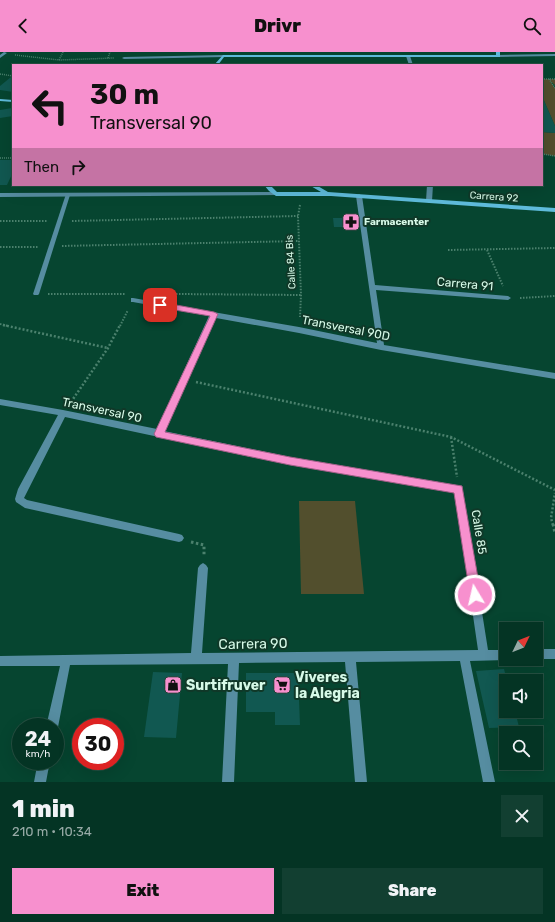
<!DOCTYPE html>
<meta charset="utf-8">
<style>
body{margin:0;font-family:Rubik,sans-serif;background:#123f31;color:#f1f3f6;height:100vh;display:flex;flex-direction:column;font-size:15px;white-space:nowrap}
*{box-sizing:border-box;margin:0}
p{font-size:13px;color:#97aaa6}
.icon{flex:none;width:22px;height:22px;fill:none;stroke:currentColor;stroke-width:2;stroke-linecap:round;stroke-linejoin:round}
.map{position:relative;height:730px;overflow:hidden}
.sheet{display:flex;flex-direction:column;background:#043424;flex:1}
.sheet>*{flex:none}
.top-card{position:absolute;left:12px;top:12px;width:531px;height:122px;border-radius:0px;box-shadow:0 4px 16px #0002,0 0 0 1px #254f41;background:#f790ce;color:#111;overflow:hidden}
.needle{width:26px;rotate:47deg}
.fabs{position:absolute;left:499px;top:570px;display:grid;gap:8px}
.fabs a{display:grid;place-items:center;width:44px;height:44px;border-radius:0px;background:#043424;box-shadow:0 4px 16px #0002,0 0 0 1px #254f41;font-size:20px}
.speed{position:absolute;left:12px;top:666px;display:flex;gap:8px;font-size:20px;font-weight:700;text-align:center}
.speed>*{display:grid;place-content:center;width:52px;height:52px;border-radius:50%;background:#043424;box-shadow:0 4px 16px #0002,0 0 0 1px #254f41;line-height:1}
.speed small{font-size:10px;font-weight:400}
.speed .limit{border:6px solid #d22;background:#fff;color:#111}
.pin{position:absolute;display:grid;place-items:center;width:34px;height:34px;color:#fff;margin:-17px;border-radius:8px;box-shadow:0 2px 6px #0006}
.me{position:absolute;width:44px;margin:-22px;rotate:351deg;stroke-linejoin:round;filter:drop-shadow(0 0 3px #0008)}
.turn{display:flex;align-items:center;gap:14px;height:84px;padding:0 12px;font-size:18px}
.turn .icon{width:52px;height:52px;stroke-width:2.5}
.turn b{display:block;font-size:28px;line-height:34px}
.then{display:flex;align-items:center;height:38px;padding:0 12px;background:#0003;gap:8px;font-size:15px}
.round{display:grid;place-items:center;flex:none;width:42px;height:42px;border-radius:0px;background:#123f31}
.headline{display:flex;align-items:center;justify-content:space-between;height:68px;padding:0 12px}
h1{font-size:24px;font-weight:800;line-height:30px}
.cta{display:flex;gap:8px;margin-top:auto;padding:8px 12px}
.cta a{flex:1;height:46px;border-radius:0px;background:#f790ce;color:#111;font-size:16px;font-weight:800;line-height:46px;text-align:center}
.cta a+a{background:#123f31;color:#f1f3f6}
header{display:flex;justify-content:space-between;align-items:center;height:52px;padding:0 12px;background:#f790ce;color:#111;font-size:18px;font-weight:800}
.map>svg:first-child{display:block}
</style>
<header><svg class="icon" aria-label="back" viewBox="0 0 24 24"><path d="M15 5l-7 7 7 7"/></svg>Drivr<svg class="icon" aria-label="search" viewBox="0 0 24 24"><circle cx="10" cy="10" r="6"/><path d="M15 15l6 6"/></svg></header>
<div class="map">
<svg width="555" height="730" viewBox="0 0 555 730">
<rect width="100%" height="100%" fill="#064530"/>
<g fill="#524f2d">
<path d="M542,27H555V33L550,29L555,36V74L542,44Z"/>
<path d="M542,80L555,81V104L542,102Z"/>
<path d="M299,449H355L364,542H301Z"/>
</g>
<g fill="#115851">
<path d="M11,25L13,26V40L0,38V34Z"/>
<path d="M542,44L555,74V81L542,80Z"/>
<path d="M12,56L13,64L0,66V58Z"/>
<path d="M0,108H13V120L7,133H0Z"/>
<path d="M333,166H355L356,175H334Z"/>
<path d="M504,617L507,629L506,659H515L519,675L489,676L476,619Z"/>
<path d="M153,620L182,621L176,686L144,685Z"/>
<path d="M246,621H298L300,673H275V660H246Z"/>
</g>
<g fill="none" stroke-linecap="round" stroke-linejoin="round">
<g stroke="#4b816d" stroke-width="1.5" stroke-dasharray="1 1" stroke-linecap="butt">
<path d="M15,3L59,8L114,6"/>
<path d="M108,6L110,0"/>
<path d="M59,8L63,0"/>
<path d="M0,22L13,24"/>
<path d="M542,27H555"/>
<path d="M549,27L555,36"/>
<path d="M542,102L555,104"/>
<path d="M0,106H13"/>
</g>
<g stroke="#4b816d" stroke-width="2" stroke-dasharray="1.5 1.5" stroke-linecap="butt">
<path d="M300,153L298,164L301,243L300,265"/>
<path d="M0,169H47"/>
<path d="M72,169L298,164"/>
<path d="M62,194L299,189"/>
<path d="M0,195H39"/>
<path d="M448,198L555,196"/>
<path d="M487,198L503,234"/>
<path d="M48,242H125"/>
<path d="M176,242L301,243"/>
<path d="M520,246L555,244"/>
<path d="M0,272L8,274"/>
<path d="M120,274L128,258"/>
</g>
<g stroke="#4b816d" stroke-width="2.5" stroke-dasharray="2 2" stroke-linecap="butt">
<path d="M3,273L108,296"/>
<path d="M196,330L451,385L555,438"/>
<path d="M71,350L108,296L120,273"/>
<path d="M451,385L457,425"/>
<path d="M553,473L551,466L555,441"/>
</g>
<g stroke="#4b816d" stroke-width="3" stroke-dasharray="2.5 2.5" stroke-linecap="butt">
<path d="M553,472L555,481"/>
<path d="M191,490L204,493V504"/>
</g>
<g fill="#568da1" fill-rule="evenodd">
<path d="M223,3H224V5L124,7L122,6L124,5Z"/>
<path d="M66,142L70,143L39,242L38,243H34L33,242Z"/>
</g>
<g fill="#568da1" fill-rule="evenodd">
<path d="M4,0L7,1L0,6V3Z"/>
<path d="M555,2V4L498,5L496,4L498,3Z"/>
<path d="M408,3L410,4L413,13H409L406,4Z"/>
<path d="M427,133H433L432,149L429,151L426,149Z"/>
<path d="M276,140L278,141V143L0,145V141Z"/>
<path d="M359,142L362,144L375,233L508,244L511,246L508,248L376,238L384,293L555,321V327L381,298L299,281L216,266L164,379L290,405L462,434L488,598H506V607H509L506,608L470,609L495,730H483L460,609L356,610L367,730H355L345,610L239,611L234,730H222L228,612L70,613L58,675L55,679V675H46L60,614H0V604L191,601L198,516L200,513L203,511L206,513L208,516L202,601L478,598L455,440L290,413L65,365L24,446L27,448L179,482L182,483L184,486L182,489L179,490L25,456L16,450L15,447L18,437L58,363L0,353V347L63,358L157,377L209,264L133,250H131V246H133L299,275L377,291L356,144Z"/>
<path d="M536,597H555V607H535Z"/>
<path d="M38,709H50L46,730H34Z"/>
</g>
<g fill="#5fbbdb" fill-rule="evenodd">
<path d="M496,0H500V5H224L218,13H214L223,3H496Z"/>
<path d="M0,47L13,48V50L0,49Z"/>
<path d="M264,133H270L277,140H321L309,133H316L328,140L555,156V160L331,144H276L269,139Z"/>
</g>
</g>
<path fill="#f790ce" stroke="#a15e86" d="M160,250L214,260L218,262L165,380L290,405L462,434L481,543L479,547L475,548L471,547L470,543L454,441L290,413L156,385L154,382L210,264L157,255L156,253Z"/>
<defs>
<symbol id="pharmacy-square" viewBox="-11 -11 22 22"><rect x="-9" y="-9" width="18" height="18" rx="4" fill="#f790ce" stroke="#103828"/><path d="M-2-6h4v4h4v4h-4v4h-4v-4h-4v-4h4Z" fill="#111"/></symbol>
<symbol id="shop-square" viewBox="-11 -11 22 22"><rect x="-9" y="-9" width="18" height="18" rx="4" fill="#f790ce" stroke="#103828"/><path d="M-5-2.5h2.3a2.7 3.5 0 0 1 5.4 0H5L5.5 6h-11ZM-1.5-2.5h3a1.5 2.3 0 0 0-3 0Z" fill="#111"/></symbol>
<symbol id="supermarket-square" viewBox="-11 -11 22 22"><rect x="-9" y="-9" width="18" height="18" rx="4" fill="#f790ce" stroke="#103828"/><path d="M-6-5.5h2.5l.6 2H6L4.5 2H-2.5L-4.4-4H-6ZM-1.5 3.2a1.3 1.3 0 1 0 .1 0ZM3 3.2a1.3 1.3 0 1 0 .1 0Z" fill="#111"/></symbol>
</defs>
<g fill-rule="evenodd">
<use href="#pharmacy-square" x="341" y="160" width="20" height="20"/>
<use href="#shop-square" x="163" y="623" width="20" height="20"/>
<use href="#supermarket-square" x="272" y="623" width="20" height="20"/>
</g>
<g text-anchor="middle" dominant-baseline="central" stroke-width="4" stroke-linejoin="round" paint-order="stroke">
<g font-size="10" fill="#d7fae8" stroke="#103828">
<text transform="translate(494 145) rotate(4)">Carrera 92</text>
<text transform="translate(291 210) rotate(-93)">Calle 84 Bis</text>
</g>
<g font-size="10" font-weight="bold" fill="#d7fae8" stroke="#103828" text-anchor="start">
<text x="364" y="170">Farmacenter</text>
</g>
<g font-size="12" fill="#d7fae8" stroke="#103828">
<text transform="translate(465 232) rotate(5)">Carrera 91</text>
<text transform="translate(346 276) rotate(11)">Transversal 90D</text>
<text transform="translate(102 358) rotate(12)">Transversal 90</text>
<text transform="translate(479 480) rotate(81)">Calle 85</text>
</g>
<g font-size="14" fill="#d7fae8" stroke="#103828">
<text transform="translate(253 592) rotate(-1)">Carrera 90</text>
</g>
<g font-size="14" font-weight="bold" fill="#d7fae8" stroke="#103828" text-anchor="start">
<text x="295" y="625">Viveres<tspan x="295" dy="16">la Alegria</tspan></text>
<text x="186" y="633">Surtifruver</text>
</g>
</g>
</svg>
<div class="fabs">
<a><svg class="needle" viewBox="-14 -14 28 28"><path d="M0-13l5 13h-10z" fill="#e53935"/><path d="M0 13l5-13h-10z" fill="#97aaa6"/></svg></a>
<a><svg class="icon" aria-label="sound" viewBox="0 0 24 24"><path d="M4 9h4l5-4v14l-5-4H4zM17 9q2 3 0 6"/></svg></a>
<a><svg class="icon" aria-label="search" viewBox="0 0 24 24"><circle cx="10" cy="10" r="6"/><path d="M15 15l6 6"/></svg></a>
</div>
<div class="speed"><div>24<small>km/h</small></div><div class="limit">30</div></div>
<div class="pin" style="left:160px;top:253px;background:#d93025"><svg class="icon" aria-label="arrive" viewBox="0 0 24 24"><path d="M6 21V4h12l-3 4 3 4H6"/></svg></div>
<svg class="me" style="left:475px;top:543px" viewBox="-20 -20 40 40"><circle r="17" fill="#f790ce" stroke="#fff" stroke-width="3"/><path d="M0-11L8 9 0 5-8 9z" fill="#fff"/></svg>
<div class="top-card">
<div class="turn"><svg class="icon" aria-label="left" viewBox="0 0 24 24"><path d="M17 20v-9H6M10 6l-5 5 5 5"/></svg><div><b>30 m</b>Transversal 90</div></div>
<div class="then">Then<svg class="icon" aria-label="right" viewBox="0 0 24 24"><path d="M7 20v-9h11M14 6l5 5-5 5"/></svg></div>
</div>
</div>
<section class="sheet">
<div class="headline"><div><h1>1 min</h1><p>210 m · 10:34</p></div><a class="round"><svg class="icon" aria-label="close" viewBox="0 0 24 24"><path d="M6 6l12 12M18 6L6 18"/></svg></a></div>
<div class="cta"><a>Exit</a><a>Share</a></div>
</section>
